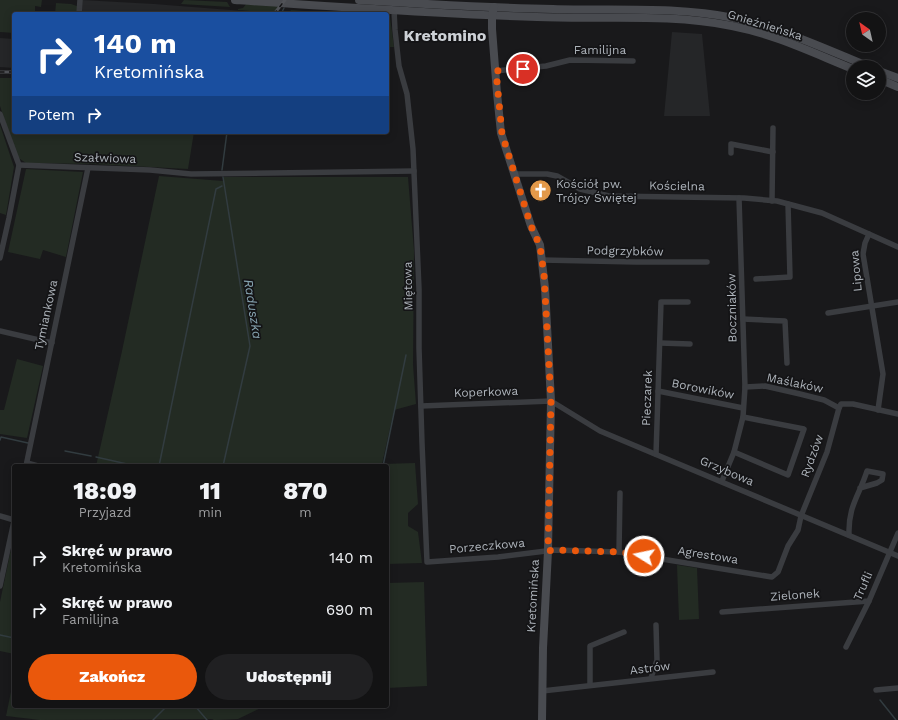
<!DOCTYPE html>
<html lang="pl">
<meta charset="utf-8">
<style>
body{margin:0;font-family:"Work Sans",sans-serif;background:#202022;color:#f1f3f6;height:100vh;display:flex;flex-direction:column;font-size:15px;white-space:nowrap}
*{box-sizing:border-box;margin:0}
p{font-size:13px;color:#9d9ea0}
.icon{flex:none;width:22px;height:22px;fill:none;stroke:currentColor;stroke-width:2;stroke-linecap:round;stroke-linejoin:round}
.map{position:relative;flex:1;overflow:hidden}
.side{position:absolute;left:12px;top:464px;width:377px;height:244px;display:flex;flex-direction:column;background:#131314;border-radius:4px;box-shadow:0 2px 10px #0003,0 0 0 1px #323234}
.side>*{flex:none}
.hud{position:absolute;left:12px;top:12px;width:377px;height:122px;border-radius:4px;box-shadow:0 2px 10px #0003,0 0 0 1px #323234;background:#1a4fa0;color:#fff;overflow:hidden}
.needle{width:26px;rotate:326deg}
.controls{position:absolute;left:846px;top:12px;display:grid;gap:8px}
.controls a{display:grid;place-items:center;width:40px;height:40px;border-radius:50%;background:#131314;box-shadow:0 2px 10px #0003,0 0 0 1px #323234;font-size:20px}
.pin{position:absolute;display:grid;place-items:center;width:34px;height:34px;color:#fff;margin:-17px;border:2px solid #fff;border-radius:50%;box-shadow:0 1px 4px #0007}
.me{position:absolute;width:44px;margin:-22px;rotate:280deg;stroke-linejoin:round;filter:drop-shadow(0 0 3px #0008)}
.turn{display:flex;align-items:center;gap:14px;height:84px;padding:0 16px;font-size:18px}
.turn .icon{width:52px;height:52px;stroke-width:2.5}
.turn b{display:block;font-size:28px;line-height:34px}
.then{display:flex;align-items:center;height:38px;padding:0 16px;background:#0003;gap:8px;font-size:15px}
.eta{display:flex;justify-content:space-evenly;align-items:center;height:68px;text-align:center}
.eta b{font-size:24px;font-weight:800;line-height:28px}
.cta{display:flex;gap:8px;margin-top:auto;padding:8px 16px}
.cta a{flex:1;height:46px;border-radius:24px;background:#ea580c;color:#fff;font-size:16px;font-weight:800;line-height:46px;text-align:center}
.cta a+a{background:#202022;color:#f1f3f6}
ul{padding:0;list-style:none}
li{display:flex;align-items:center;gap:12px;height:52px;padding:0 16px}
li div{flex:1}
li b{display:block;font-size:15px}
li em{font-style:normal}
.map>svg:first-child{display:block}
</style>
<div class="map">
<svg width="898" height="720" viewBox="0 0 898 720">
<rect width="100%" height="100%" fill="#19191b"/>
<g fill="#252628">
<path d="M82,0L154,4L267,13V14H81Z"/>
<path d="M672,32L702,34L710,116H664Z"/>
<path d="M0,38L14,39V68L0,67Z"/>
</g>
<g fill="#232b23">
<path d="M0,0H42L41,7L35,6V14H14V33L0,32Z"/>
<path d="M184,0L227,2L230,7L181,4Z"/>
<path d="M56,3L71,4L77,6V14H55Z"/>
<path d="M247,3L280,6L274,13L238,10V9L243,8Z"/>
<path d="M291,10L347,14H288Z"/>
<path d="M387,17H390L394,47H389V65H387Z"/>
<path d="M0,78H14V132H194L188,169L92,164L26,163L17,157L0,106Z"/>
<path d="M0,125L14,167L6,215L0,213Z"/>
<path d="M26,169L83,172L66,257L43,250L40,259L8,252Z"/>
<path d="M159,176L223,181L224,177H408L414,251L413,365L416,404L394,410L382,464L415,463L418,504L408,513V526L418,532L422,563L387,564V466H96L122,351Z"/>
<path d="M17,359L43,366L27,438L0,434V410H4Z"/>
<path d="M14,535V654L0,651V602Z"/>
<path d="M677,565L697,568L699,619L679,620Z"/>
<path d="M424,582L427,686L387,688V583Z"/>
<path d="M14,677V706H265L238,719L214,720L212,719L40,720L6,716Z"/>
</g>
<g fill="none" stroke-linecap="round" stroke-linejoin="round">
<g stroke="#323c40" stroke-width="1.5">
<path d="M281,14L284,8"/>
<path d="M222,170L227,132"/>
<path d="M223,177L250,346L223,466"/>
<path d="M0,440L1,437L28,443"/>
<path d="M65,451L91,456"/>
<path d="M96,457L136,466"/>
<path d="M159,466L216,189L222,186"/>
<path d="M383,466L406,355"/>
<path d="M0,635L14,638"/>
<path d="M880,700L896,720"/>
<path d="M195,706L207,720"/>
<path d="M153,720L167,706"/>
</g>
<g stroke="#3a3c40" stroke-width="5.5">
<path d="M394,10L395,30L399,66L407,94L413,149L419,289V348L422,443L427,562L498,557L554,550L619,552L772,577L778,572L788,546L798,530L801,516L827,452L839,408L841,404H853L898,414"/>
<path d="M79,14L80,0"/>
<path d="M495,71L546,66L570,60L633,61"/>
<path d="M0,114L19,165L9,218L0,258"/>
<path d="M731,153V144L773,152"/>
<path d="M19,165L150,170L191,174L414,171"/>
<path d="M514,174H547L557,176L580,189L609,196L744,198L777,201L822,213L898,247"/>
<path d="M772,201L773,128"/>
<path d="M869,234L865,243L863,254L883,374L878,410"/>
<path d="M542,260L636,262H707"/>
<path d="M756,279L790,277L788,204"/>
<path d="M828,313L898,302"/>
<path d="M743,319L785,321L787,363"/>
<path d="M0,331L52,343"/>
<path d="M660,343L690,344"/>
<path d="M745,387L765,386L800,394L824,400L839,408"/>
<path d="M658,391L743,408"/>
<path d="M421,406L551,401L600,431L898,556"/>
<path d="M734,452L788,475L804,429L743,417"/>
<path d="M656,454L661,302H688"/>
<path d="M27,463L38,466"/>
<path d="M26,466L88,168"/>
<path d="M722,481L734,452L743,417L745,387L739,198"/>
<path d="M0,516L14,520"/>
<path d="M849,535C848,506 859,496 867,471L883,474L882,480L877,483L860,488"/>
<path d="M619,552L620,493"/>
<path d="M0,586L14,521"/>
<path d="M722,612L869,601"/>
<path d="M846,647L869,601L898,533"/>
<path d="M651,678L657,660L656,625"/>
<path d="M590,685V646L624,632"/>
<path d="M876,690L898,688"/>
<path d="M542,691L713,672"/>
</g>
<g stroke="#494b50" stroke-width="8">
<path d="M235,0C336,7 436,14 537,17C601,20 668,13 732,26C774,34 813,53 853,69"/>
<path d="M359,0C424,4 488,8 553,9C613,11 675,6 734,18C781,28 826,49 870,67"/>
<path d="M494,7L492,16V29L497,93L501,133L531,226L540,245L545,288L551,401L548,551L543,648L542,720"/>
<path d="M879,71L898,78"/>
<path d="M879,79L898,87"/>
</g>
<defs>
<g id="rail">
<path d="M274,14L285,0"/>
<path d="M0,72H14"/>
</g>
</defs>
<use href="#rail" stroke="#505257" stroke-width="3"/>
<use href="#rail" stroke="#141416" stroke-width="1.5" stroke-dasharray="4.5" stroke-linecap="butt"/>
</g>
<g fill="none" stroke-linecap="round" stroke-linejoin="round">
<path stroke="#ea580c" stroke-width="7" stroke-dasharray="0 12.6" d="M523,69L496,71L502,134L531,226L540,246L544,275L551,401L548,551L554,550L619,552L644,556"/>
</g>
<defs>
<symbol id="church-disc" viewBox="-11 -11 22 22"><circle r="9.5" fill="#e39949" stroke="#141416"/><path d="M-1.2-6h2.4v3.5h3.3v2.4h-3.3V6h-2.4V-.1h-3.3v-2.4h3.3Z" fill="#fff"/></symbol>
</defs>
<g fill-rule="evenodd">
<use href="#church-disc" x="528" y="178" width="25" height="25"/>
</g>
<g text-anchor="middle" dominant-baseline="central" stroke-width="3.5" stroke-linejoin="round" paint-order="stroke">
<g font-size="12" fill="#adb3ba" stroke="#141416">
<text transform="translate(765 25) rotate(17)">Gnieźnieńska</text>
<text x="600" y="50">Familijna</text>
<text transform="translate(105 158) rotate(2)">Szałwiowa</text>
<text transform="translate(677 186) rotate(1)">Kościelna</text>
<text transform="translate(625 251) rotate(1)">Podgrzybków</text>
<text transform="translate(856 271) rotate(-95)">Lipowa</text>
<text transform="translate(408 286) rotate(-91)">Miętowa</text>
<text transform="translate(732 308) rotate(-91)">Boczniaków</text>
<text transform="translate(46 315) rotate(-78)">Tymiankowa</text>
<text transform="translate(795 383) rotate(12)">Maślaków</text>
<text transform="translate(703 389) rotate(11)">Borowików</text>
<text transform="translate(486 392) rotate(-2)">Koperkowa</text>
<text transform="translate(647 398) rotate(-88)">Pieczarek</text>
<text transform="translate(812 456) rotate(-70)">Rydzów</text>
<text transform="translate(727 471) rotate(23)">Grzybowa</text>
<text transform="translate(487 546) rotate(-5)">Porzeczkowa</text>
<text transform="translate(708 555) rotate(9)">Agrestowa</text>
<text transform="translate(863 586) rotate(-66)">Trufli</text>
<text transform="translate(795 595) rotate(-4)">Zielonek</text>
<text transform="translate(533 596) rotate(-87)">Kretomińska</text>
<text transform="translate(650 668) rotate(-7)">Astrów</text>
</g>
<g font-size="12" fill="#adb3ba" stroke="#141416" text-anchor="start">
<text x="556" y="184">Kościół pw.<tspan x="556" dy="14">Trójcy Świętej</tspan></text>
</g>
<g font-size="13" font-style="italic" fill="#87a4b1" stroke="#141416">
<text transform="translate(253 309) rotate(81)">Raduszka</text>
</g>
<g font-size="16" font-weight="bold" fill="#cdd1d6" stroke="#141416">
<text x="445" y="35">Kretomino</text>
</g>
</g>
</svg>
<div class="controls">
<a><svg class="needle" viewBox="-14 -14 28 28"><path d="M0-13l5 13h-10z" fill="#e53935"/><path d="M0 13l5-13h-10z" fill="#9d9ea0"/></svg></a>
<a><svg class="icon" aria-label="layers" viewBox="0 0 24 24"><path d="M12 4l9 5-9 5-9-5zM3 14l9 5 9-5"/></svg></a>
</div>
<div class="pin" style="left:523px;top:69px;background:#d93025"><svg class="icon" aria-label="arrive" viewBox="0 0 24 24"><path d="M6 21V4h12l-3 4 3 4H6"/></svg></div>
<svg class="me" style="left:644px;top:556px" viewBox="-20 -20 40 40"><circle r="17" fill="#ea580c" stroke="#fff" stroke-width="3"/><path d="M0-11L8 9 0 5-8 9z" fill="#fff"/></svg>
<div class="hud">
<div class="turn"><svg class="icon" aria-label="right" viewBox="0 0 24 24"><path d="M7 20v-9h11M14 6l5 5-5 5"/></svg><div><b>140 m</b>Kretomińska</div></div>
<div class="then">Potem<svg class="icon" aria-label="right" viewBox="0 0 24 24"><path d="M7 20v-9h11M14 6l5 5-5 5"/></svg></div>
</div>
<section class="side">
<div class="eta">
<div><b>18:09</b><p>Przyjazd</p></div>
<div><b>11</b><p>min</p></div>
<div><b>870</b><p>m</p></div>
</div>
<ul>
<li><svg class="icon" aria-label="right" viewBox="0 0 24 24"><path d="M7 20v-9h11M14 6l5 5-5 5"/></svg><div><b>Skręć w prawo</b><p>Kretomińska</p></div><em>140 m</em></li>
<li><svg class="icon" aria-label="right" viewBox="0 0 24 24"><path d="M7 20v-9h11M14 6l5 5-5 5"/></svg><div><b>Skręć w prawo</b><p>Familijna</p></div><em>690 m</em></li>
</ul>
<div class="cta"><a>Zakończ</a><a>Udostępnij</a></div>
</section>
</div>
